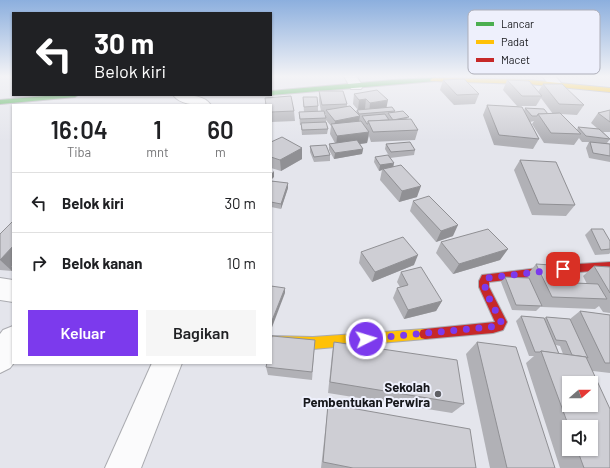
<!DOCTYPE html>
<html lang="id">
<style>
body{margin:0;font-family:Barlow,sans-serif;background:#f6f6f6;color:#202124;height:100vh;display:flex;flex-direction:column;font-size:15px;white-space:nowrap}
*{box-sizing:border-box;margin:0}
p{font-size:13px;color:#757577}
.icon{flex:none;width:22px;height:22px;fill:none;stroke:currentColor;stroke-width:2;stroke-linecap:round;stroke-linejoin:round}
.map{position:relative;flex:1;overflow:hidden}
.panel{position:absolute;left:12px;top:104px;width:260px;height:260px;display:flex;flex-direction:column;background:#fff;border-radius:0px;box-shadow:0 1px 3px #0004}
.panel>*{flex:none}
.top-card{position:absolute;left:12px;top:12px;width:260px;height:84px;border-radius:0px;box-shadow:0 1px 3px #0004;background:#202124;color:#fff;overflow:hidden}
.needle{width:26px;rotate:70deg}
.tools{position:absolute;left:562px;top:376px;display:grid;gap:8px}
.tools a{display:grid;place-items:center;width:36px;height:36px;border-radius:0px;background:#fff;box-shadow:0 1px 3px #0004;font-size:20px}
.pin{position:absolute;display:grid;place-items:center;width:34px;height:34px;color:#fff;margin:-17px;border-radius:8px;box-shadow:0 2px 6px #0006}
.me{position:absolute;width:44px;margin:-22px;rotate:85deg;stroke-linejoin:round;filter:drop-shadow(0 0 3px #0008)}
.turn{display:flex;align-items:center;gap:14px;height:84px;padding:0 16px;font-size:18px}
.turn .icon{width:52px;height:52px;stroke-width:2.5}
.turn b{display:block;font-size:28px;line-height:34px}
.eta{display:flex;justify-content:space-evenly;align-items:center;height:68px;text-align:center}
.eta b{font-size:24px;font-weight:600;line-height:28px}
.cta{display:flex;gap:8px;margin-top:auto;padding:8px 16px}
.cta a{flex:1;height:46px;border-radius:0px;background:#7c3aed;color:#fff;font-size:16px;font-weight:600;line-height:46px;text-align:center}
.cta a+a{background:#f6f6f6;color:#202124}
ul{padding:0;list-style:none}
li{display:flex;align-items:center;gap:12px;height:60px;padding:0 16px;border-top:1px solid #e0e0e0}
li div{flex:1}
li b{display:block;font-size:15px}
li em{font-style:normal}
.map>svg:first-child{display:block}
</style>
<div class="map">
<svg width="610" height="468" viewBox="0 0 610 468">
<rect width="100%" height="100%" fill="#e4e5ec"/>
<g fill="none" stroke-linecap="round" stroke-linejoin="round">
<defs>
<g id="street">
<path d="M344,76H356L363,86L361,89H351Z"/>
<path d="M542,76H555L561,83L560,86H550Z"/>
<path d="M173,95C185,95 204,94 211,105C199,105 181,106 173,95Z"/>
<path d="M0,278L13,280V302L0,300Z"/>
<path d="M13,326L14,363L10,368L0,373V334L3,330Z"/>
<path d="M152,363H182L141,468H105Z"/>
</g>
<g id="fast">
<path d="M433,78L436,80L435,81L271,95V91L392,80Z"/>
<path d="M57,95H78L75,97L0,104V100Z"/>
</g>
<g id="slow">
<path d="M433,78L529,80L610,88V92L529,84L431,81L430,80Z"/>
<path d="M425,329L429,330L431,334L429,338L425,339L313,349L271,348V336L313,337Z"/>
</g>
<path id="jam" d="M610,262V270L563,273L489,282V287L507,322L503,330L493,333L425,339L421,338L419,334L421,330L425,329L495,322L479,287V281L482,275L563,265Z"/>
</defs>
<use href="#street" stroke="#aaabb0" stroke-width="2"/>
<use href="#fast" stroke="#aaabb0" stroke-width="2"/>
<use href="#slow" stroke="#aaabb0" stroke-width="2"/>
<use href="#jam" stroke="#aaabb0" stroke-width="2"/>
<use href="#street" fill="#fbfbfc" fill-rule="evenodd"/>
<use href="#fast" fill="#4caf50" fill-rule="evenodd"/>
<use href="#slow" fill="#ffc107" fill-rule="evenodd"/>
<use href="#jam" fill="#c62828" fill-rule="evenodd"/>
</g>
<g fill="#b1b1b6" fill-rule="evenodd">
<path d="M443,80L479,94L475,104L454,105L440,90Z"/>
<path d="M507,80L538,92L543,84L584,105L577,115L561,114L577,130L578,127L598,129L591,123L598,113L610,110V132H603L610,139L607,143L610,144V162L589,158L586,148L589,142H582L579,138L574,145L544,143L532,124L534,121L530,122L539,139L533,149L494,145L483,115L487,105L524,111L525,108L548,114H553L541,98L536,106H517L503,90Z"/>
<path d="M319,91L347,104V106L356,112L357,110H358L353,104L354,94L395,111V112L408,119L418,130L415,140L371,142L369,136L367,143L360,144L363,149L362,154L334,159L329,150V144L335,143L330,134L331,126L326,120V114H325L326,118V122L328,129L327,134L302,135L301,125H300L299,112H304L303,97L318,106V111H321L319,101Z"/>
<path d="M271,105L294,111L295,121L271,122Z"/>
<path d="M271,142L302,148V159L281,171L271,168Z"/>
<path d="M386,144L415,150L414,155L390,158L393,166L417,197L399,202L380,180L382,170L379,171L374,162L375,157L389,156L385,149Z"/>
<path d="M310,146L330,155V161L314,162L310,152Z"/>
<path d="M520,160L575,205L566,216L532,215L514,170Z"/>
<path d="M271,181L288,183V188L281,209L271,207Z"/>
<path d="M413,201L453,236L436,242L410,211Z"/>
<path d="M13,221V269L12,271L0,270V234Z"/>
<path d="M591,229L610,241V253L609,254L595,255L585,235Z"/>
<path d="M441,242L508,249L500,260L453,274L436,253Z"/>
<path d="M361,252L414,265L372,282L359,263Z"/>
<path d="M536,264L575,283L587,284L583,276L594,266L610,267V313L603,312L599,306L595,309L542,307L541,306L536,311L512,310L501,282L505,277L528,278L527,275Z"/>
<path d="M401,272L442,301L436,311L404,319L393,298L397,288L400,287L397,282Z"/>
<path d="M580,311L610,315V373L593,371L610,468H560L526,363L534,356H529L516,321L521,316L544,318L546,317L570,319ZM556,345L560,346L563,354H559ZM569,427L591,449H569Z"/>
<path d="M315,340L312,380L268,375L266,367Z"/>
<path d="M334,342L464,404L452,413L328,393L332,354Z"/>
<path d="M477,342L555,468H490L466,354Z"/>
<path d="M328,404L476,468H321L327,414Z"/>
</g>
<g fill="#909094">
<path d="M366,99L365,109L358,110L359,100Z"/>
<path d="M388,100L386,110L369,113L370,103Z"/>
<path d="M360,116L358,126L334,131L335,121Z"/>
<path d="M369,132L367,143L336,147L337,136Z"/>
<path d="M302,148V159L281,171L280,160Z"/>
<path d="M363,149L362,154L334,159L335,153Z"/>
<path d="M394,163L393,169H383L382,170L379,171L380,165Z"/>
<path d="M274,171V177L271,180V174Z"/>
<path d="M288,183V188L281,209V204Z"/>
<path d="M421,186L417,197L399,202L402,191Z"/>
<path d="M458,225L453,236L436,242L441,231Z"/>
<path d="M13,246V266H11L13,268V269L12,271L0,260Z"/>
<path d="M508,249L500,260L453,274L459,264Z"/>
<path d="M418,255L414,265L372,282L375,272Z"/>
<path d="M285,288V293L271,330V323Z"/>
<path d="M442,301L436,311L404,319L408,310Z"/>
</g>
<g fill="#ceced4" stroke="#909094" fill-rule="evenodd">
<path d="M464,79L479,94L457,95L443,80Z"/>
<path d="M507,80L529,81L542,96H522Z"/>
<path d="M543,84H562L584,105L559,104Z"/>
<path d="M377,90L388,100L370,103L366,99L359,100L354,94Z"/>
<path d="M319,91H343L347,104L322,105Z"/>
<path d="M291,96L294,111L271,112V105H266L265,98Z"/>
<path d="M303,97H317L318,106L304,107Z"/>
<path d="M487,105L522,107L539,139L499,135Z"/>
<path d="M350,106L360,116L335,121L326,110Z"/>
<path d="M392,107L395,111L359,114L357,110Z"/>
<path d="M525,108L544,109L548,114H538L537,116H532Z"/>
<path d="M610,110V122L598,113Z"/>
<path d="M324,111L326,118L300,119L299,112Z"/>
<path d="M403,111L409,117L393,120L388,113Z"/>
<path d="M560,113L581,134L551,133L538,114Z"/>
<path d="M385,114L389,120L368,121V124H367L362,116Z"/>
<path d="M411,119L418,130L373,132L368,121Z"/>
<path d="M361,121L369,132L337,136L331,124Z"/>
<path d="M326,122L328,129L302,130L301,123Z"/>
<path d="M578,127L599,129L610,139L586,136Z"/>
<path d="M282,137L302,148L280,160L271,157V142Z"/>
<path d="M357,140L363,149L335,153L329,144Z"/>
<path d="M410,142L415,150L391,152L386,144Z"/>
<path d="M590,142L610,144V156L593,153Z"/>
<path d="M326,145L330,155L314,157L310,146Z"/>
<path d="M388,155L394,163L380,165L375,157Z"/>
<path d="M520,160L556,162L575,205L539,204Z"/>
<path d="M401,165L421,186L402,191L383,169Z"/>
<path d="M271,181L288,183L281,204L271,202Z"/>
<path d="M429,196L458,225L441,231L413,201Z"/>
<path d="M13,221V246L0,260V234Z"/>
<path d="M488,229L508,249L459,264L441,242Z"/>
<path d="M591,229H603L610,241V249L601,250Z"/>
<path d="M403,237L418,255L375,272L361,252Z"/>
<path d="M536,264L565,266L575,283L598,284L607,299L552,297Z"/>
<path d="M594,266L610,267V293Z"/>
<path d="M421,267L442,301L408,310L397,288L408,285L401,272Z"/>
<path d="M505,277L529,278L542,306L516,305Z"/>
<path d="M271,286L285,288L271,323Z"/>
<path d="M580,311L610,315V363H605Z"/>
<path d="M521,316L544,318L559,354L541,351L540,352H535Z"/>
<path d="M546,317L570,319L588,358L586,357L572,355L566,341L556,340Z"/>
<path d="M272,336L315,340L312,372L266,367L267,363H271V340Z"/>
<path d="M334,342L457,360L464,404L330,382Z"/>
<path d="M477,342L516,347L555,468H507Z"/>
<path d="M541,351L586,357L610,409V468H584L577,449H591V427H569ZM569,383H591V405H569Z"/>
<path d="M328,404L470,429L476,468H353L323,462Z"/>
</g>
<linearGradient id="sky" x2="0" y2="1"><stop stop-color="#8cafde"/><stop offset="0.54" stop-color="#f3f3f6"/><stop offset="1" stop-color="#f3f3f6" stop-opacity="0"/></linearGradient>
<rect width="610" height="141" fill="url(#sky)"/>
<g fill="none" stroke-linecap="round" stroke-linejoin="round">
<path stroke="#7c3aed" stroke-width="7" stroke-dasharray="0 12.6" d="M366,339L499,326L501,322C497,311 480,288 486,278L563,269"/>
</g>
<circle fill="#5f6065" stroke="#eef0fc" stroke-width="1.5" cx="438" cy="394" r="4"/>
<g text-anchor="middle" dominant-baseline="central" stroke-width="4" stroke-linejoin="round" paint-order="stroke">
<g font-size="13" font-weight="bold" fill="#17181c" stroke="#eef0fc" text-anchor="end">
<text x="430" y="387">Sekolah<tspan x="430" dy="15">Pembentukan Perwira</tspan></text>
</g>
</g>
<rect x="468" y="10" width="132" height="64" rx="6" fill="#eef0fc" stroke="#aeafb9" stroke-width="1"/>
<rect x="476" y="22" width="18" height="4" fill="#4caf50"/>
<rect x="476" y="40" width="18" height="4" fill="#ffc107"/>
<rect x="476" y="58" width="18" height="4" fill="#c62828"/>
<g font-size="11" fill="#17181c">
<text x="501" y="28">Lancar</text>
<text x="501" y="46">Padat</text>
<text x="501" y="64">Macet</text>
</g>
</svg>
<div class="tools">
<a><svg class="needle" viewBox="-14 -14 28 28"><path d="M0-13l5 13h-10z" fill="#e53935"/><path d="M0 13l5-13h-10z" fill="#757577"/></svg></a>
<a><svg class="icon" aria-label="sound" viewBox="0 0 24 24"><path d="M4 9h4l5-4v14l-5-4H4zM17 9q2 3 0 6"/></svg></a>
</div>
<div class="pin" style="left:563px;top:269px;background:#d93025"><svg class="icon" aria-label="arrive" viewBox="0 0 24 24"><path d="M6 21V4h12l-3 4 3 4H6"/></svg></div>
<svg class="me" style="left:366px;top:339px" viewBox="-20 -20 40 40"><circle r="17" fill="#7c3aed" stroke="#fff" stroke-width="3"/><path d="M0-11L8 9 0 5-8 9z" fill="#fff"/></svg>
<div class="top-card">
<div class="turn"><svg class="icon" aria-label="left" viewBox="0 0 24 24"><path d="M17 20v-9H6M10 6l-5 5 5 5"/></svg><div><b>30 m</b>Belok kiri</div></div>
</div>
<section class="panel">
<div class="eta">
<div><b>16:04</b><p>Tiba</p></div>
<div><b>1</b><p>mnt</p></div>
<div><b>60</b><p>m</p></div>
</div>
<ul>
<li><svg class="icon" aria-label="left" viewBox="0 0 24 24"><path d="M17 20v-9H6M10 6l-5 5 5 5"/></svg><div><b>Belok kiri</b></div><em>30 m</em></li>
<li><svg class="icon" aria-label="right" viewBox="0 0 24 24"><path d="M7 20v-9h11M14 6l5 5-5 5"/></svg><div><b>Belok kanan</b></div><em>10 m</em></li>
</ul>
<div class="cta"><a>Keluar</a><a>Bagikan</a></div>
</section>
</div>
